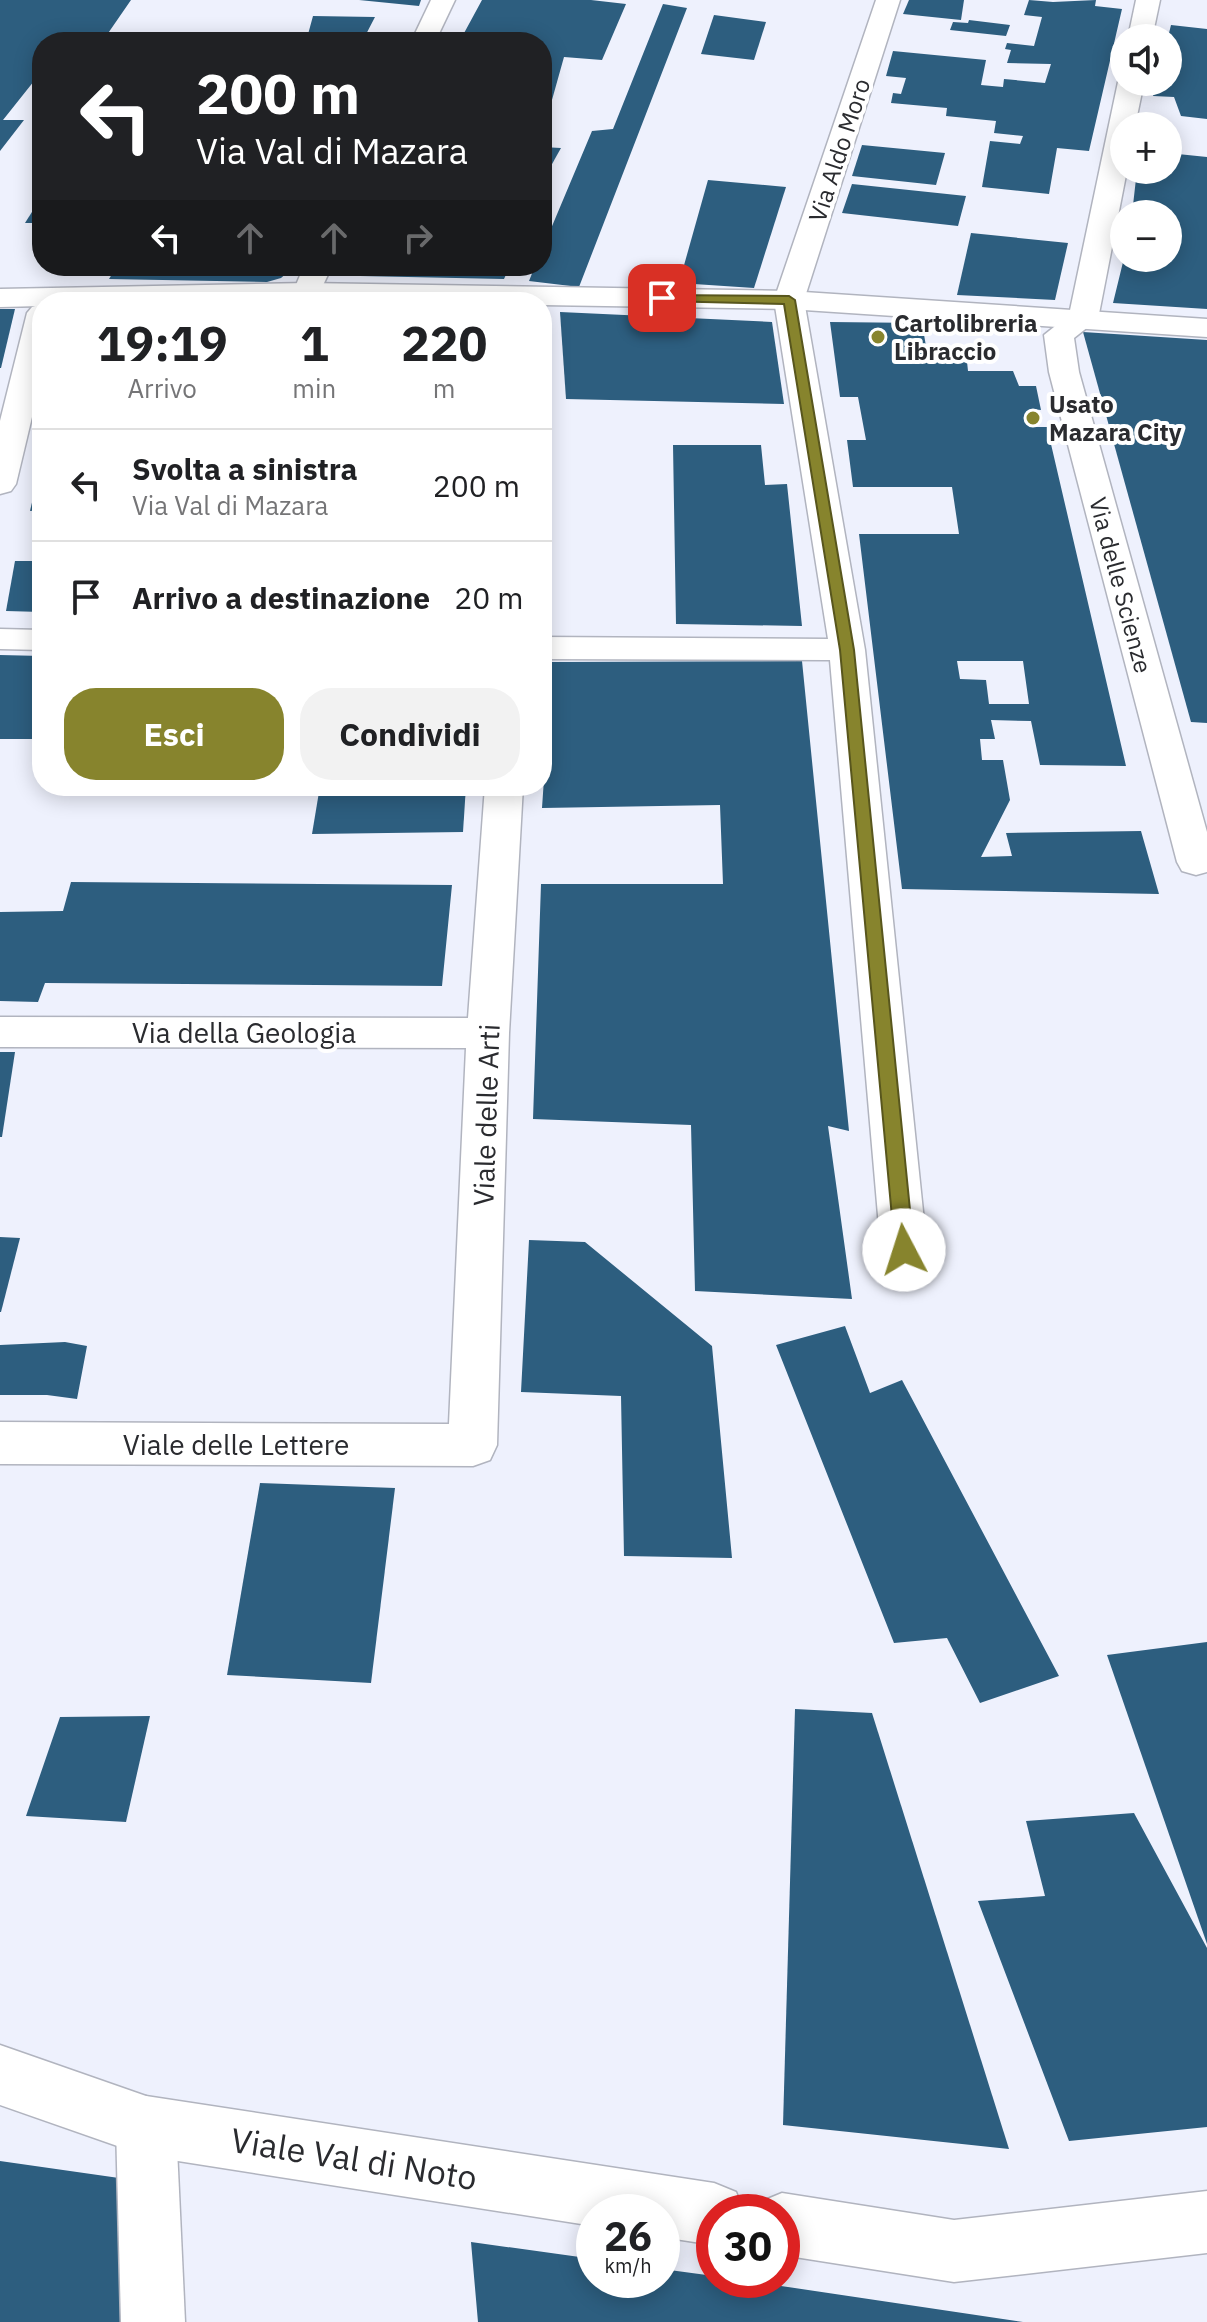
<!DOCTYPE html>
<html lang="it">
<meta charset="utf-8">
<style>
body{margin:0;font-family:"IBM Plex Sans",sans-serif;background:#f2f2f2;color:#202124;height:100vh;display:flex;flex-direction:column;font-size:30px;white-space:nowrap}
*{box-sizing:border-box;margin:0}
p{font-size:26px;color:#757577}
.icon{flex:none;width:44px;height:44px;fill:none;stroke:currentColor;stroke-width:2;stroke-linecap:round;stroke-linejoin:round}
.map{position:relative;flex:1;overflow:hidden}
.panel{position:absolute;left:32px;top:292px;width:520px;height:504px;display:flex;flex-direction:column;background:#fff;border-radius:32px;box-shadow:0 4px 20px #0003}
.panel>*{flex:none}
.hud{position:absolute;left:32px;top:32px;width:520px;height:244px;border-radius:32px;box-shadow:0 4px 20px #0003;background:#202124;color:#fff;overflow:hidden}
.buttons{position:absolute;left:1110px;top:24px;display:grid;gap:16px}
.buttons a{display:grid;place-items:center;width:72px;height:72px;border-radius:50%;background:#fff;box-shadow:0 4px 20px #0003;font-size:40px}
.speed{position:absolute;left:576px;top:2194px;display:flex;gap:16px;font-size:40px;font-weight:700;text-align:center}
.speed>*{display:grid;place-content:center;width:104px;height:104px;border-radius:50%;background:#fff;box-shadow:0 4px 20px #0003;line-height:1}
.speed small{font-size:20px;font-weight:400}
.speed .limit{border:12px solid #d22;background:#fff;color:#111}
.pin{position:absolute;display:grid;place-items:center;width:68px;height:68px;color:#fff;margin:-34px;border-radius:16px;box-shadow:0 4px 12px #0006}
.me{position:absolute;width:88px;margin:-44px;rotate:355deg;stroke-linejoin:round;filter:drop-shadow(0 0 6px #0008)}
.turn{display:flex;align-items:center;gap:28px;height:168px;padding:0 32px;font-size:36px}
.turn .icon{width:104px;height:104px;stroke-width:2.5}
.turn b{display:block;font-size:56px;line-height:68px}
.lanes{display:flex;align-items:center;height:76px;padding:0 32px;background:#0003;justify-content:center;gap:40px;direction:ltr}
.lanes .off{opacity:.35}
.eta{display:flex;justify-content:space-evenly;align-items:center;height:136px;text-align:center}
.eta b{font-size:48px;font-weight:700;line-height:56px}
.primary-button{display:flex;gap:16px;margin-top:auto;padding:16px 32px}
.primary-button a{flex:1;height:92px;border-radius:32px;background:#87842d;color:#fff;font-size:32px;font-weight:700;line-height:92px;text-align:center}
.primary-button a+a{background:#f2f2f2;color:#202124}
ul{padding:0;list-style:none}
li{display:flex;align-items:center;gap:24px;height:112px;padding:0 32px;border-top:2px solid #e0e0e0}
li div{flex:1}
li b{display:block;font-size:30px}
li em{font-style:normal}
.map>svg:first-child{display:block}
</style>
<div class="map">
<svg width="1207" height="2322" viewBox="0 0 1207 2322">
<rect width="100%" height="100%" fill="#eef1fd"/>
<g fill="#2d5e7f" fill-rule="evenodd">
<path d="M0,0H131L102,42H42V71L3,120H24L0,151Z"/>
<path d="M359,0H421L419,6Z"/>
<path d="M482,0H591L626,4L602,60L564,57L543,132L542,42H512L513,38L463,35Z"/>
<path d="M909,0H964L961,20L903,14Z"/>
<path d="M1029,0L1053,2L1096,0L1095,6L1122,9L1089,151L1057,148L1049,194L982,187L990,141L1020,144L1023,136L994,133L996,121L946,116L947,108L891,103L893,93L901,94L906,78L886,76L893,51L986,60L981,85L1003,87L1004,79L1045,83L1051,64L1007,63L1011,50L1005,49L1007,43L1034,46L1042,17L1024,15Z"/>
<path d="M663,4L687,8L579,287L529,281L535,266H542V250L592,131L613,129Z"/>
<path d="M714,15L766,22L754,60L701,54Z"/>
<path d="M313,16L375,17L362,42H320L322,39L307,38Z"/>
<path d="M969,20L1010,25L1006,36L950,30L953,22L968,23Z"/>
<path d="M1171,25L1207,29V119L1181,116L1174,97L1153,96L1157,82H1168V37Z"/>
<path d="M862,145L945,153L936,185L852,176Z"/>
<path d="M542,147L561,148L547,173H542Z"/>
<path d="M1168,153L1207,157V309L1113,303L1124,258H1168V214H1132L1137,170H1168Z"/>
<path d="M708,180L786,187L754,288L679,283Z"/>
<path d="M852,184L966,196L958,226L842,213Z"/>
<path d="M42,196V223H25Z"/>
<path d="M971,233L1068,243L1055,300L957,295Z"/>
<path d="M117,266H295L281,278L267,282L109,279Z"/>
<path d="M363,266H510L504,279L360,276Z"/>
<path d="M0,309H15L1,368H0Z"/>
<path d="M560,312L772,322L784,404L566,399Z"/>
<path d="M830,322L922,323L927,352H966L968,371H1013L1019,386H1036L1041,410L1031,409L1035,427H1047L1126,766L1040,765L1031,721L991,720L995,739H980L982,760H1003L1010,800L981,857L1012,856L1006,833L1141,831L1159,894L902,889L859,534H959L952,487H853L847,440H866L858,397H840ZM957,661H1023L1029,704H989L986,680L960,679Z"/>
<path d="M1083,332L1207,340V723L1191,722Z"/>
<path d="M673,445H761L765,485L787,484L802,626L676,624Z"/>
<path d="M41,464L42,510L30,511Z"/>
<path d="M15,561H42V612L6,611Z"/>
<path d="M0,655L42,656V739H0Z"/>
<path d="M802,661L849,1131L828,1126L852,1299L695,1291L691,1125L533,1119L541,884H723L720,805L542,808L552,662Z"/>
<path d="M320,786H466L463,832L312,834Z"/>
<path d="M71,882L452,885L442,986L45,983L38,1002L0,1001V912L63,911Z"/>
<path d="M0,1052H15L2,1137H0Z"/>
<path d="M0,1237L20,1238L1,1312H0Z"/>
<path d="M529,1240L585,1242L712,1346L732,1558L624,1556L621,1396L521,1392Z"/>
<path d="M845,1326L870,1393L902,1380L1059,1676L980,1703L947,1638L894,1643L776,1345Z"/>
<path d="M65,1342L87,1346L77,1399L47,1395H0V1345Z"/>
<path d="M260,1483L395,1488L371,1683L227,1675Z"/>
<path d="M1207,1642V1944L1107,1655Z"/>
<path d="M795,1709L872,1713L1009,2149L783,2125Z"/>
<path d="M150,1716L126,1822L26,1816L60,1717Z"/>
<path d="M1134,1813L1207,1948V2127L1069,2141L978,1901L1045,1896L1026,1821Z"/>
<path d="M0,2161L119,2178L126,2322H0Z"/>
<path d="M471,2242L594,2259V2280H662V2269L714,2276V2280H741L1023,2322H478Z"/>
</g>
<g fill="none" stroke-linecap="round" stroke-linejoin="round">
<defs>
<g id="minor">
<path d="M431,0H455L435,42H411Z"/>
<path d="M876,0H900L804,300L865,650L927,1250L920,1263L904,1268L888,1263L881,1250L830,660L542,659V637L828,639L774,300Z"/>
<path d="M1136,0H1160L1152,38H1128Z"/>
<path d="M1124,76V82H1144L1135,126H1124V170H1127L1098,319L1074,338L1079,372L1207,832V872L1196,875L1182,871L1177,862L1049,372L1044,335L1069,315L1118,82Z"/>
<path d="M304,266H332L317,298L307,301L297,298L293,292Z"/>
<path d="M42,304V375L16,484L11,491L0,494V421L27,313L32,307Z"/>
<path d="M0,629L42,630V650L0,649Z"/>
<path d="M485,786H523L509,1033L497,1445L490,1460L473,1466L0,1464V1422L449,1424L466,1048L0,1047V1017L468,1018Z"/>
<path d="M146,2096L167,2105L176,2126L185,2322H121L116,2126L125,2105Z"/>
</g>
<g id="tertiary">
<path d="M307,283L789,291L1207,319V337L789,309L542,305V302H42V306L0,307V289Z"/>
<path d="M0,2045L146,2096L714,2183L736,2192L744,2212H714V2245L662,2237V2212H594V2226L146,2156L0,2105Z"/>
<path d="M1207,2191V2253L954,2282L782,2255V2212H756L760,2202L782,2193L954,2220Z"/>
</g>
</defs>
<use href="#minor" stroke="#b1b4bf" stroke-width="3"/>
<use href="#tertiary" stroke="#b1b4bf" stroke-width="3"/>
<use href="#minor" fill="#fff" fill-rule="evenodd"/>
<use href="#tertiary" fill="#fff" fill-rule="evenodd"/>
</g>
<path fill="#87842d" stroke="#58561d" stroke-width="2" d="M658,295L789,296L795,300L854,650L914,1250L911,1255H898L895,1250L840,650L784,304L662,301L656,298Z"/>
<g fill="#87842d" stroke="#fff" stroke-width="3">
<circle cx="878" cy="337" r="8"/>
<circle cx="1033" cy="418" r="8"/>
</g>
<g text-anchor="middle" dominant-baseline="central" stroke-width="8" stroke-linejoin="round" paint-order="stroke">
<g font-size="24" fill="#2a2b2f" stroke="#fff">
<text transform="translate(839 150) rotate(-72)">Via Aldo Moro</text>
<text transform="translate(1121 585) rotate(75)">Via delle Scienze</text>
</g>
<g font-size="24" font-weight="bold" fill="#2a2b2f" stroke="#fff" text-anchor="start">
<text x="894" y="323">Cartolibreria<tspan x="894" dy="28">Libraccio</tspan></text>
<text x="1049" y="404">Usato<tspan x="1049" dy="28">Mazara City</tspan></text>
</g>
<g font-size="28" fill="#2a2b2f" stroke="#fff">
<text x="244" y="1032">Via della Geologia</text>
<text transform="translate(486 1115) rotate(-88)">Viale delle Arti</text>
<text x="236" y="1444">Viale delle Lettere</text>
</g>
<g font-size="34" fill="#2a2b2f" stroke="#fff">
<text transform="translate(354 2158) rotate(9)">Viale Val di Noto</text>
</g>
</g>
</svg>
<div class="buttons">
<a><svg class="icon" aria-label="sound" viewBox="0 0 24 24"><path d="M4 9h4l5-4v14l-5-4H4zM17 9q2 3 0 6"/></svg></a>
<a>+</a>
<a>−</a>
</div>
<div class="speed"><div>26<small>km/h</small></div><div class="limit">30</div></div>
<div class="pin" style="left:662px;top:298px;background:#d93025"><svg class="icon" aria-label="arrive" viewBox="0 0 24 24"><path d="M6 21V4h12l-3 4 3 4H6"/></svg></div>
<svg class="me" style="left:904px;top:1250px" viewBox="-20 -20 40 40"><circle r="19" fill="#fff"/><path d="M0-13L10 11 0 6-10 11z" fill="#87842d"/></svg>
<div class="hud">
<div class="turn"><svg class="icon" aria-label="left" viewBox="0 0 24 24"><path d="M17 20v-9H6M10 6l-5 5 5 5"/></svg><div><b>200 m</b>Via Val di Mazara</div></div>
<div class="lanes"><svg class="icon" aria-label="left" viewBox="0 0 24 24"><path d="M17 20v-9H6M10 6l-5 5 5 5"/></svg><svg class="icon off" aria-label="ahead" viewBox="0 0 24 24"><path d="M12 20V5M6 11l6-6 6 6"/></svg><svg class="icon off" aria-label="ahead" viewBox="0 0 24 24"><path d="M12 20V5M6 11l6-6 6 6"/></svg><svg class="icon off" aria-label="right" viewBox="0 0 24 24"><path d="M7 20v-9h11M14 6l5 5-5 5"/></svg></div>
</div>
<section class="panel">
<div class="eta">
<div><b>19:19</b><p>Arrivo</p></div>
<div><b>1</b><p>min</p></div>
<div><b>220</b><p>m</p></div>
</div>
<ul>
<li><svg class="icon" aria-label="left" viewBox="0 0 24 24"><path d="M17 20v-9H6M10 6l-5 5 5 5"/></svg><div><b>Svolta a sinistra</b><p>Via Val di Mazara</p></div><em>200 m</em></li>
<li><svg class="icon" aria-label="arrive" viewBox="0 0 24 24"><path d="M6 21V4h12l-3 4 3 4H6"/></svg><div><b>Arrivo a destinazione</b></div><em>20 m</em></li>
</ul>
<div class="primary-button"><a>Esci</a><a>Condividi</a></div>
</section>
</div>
